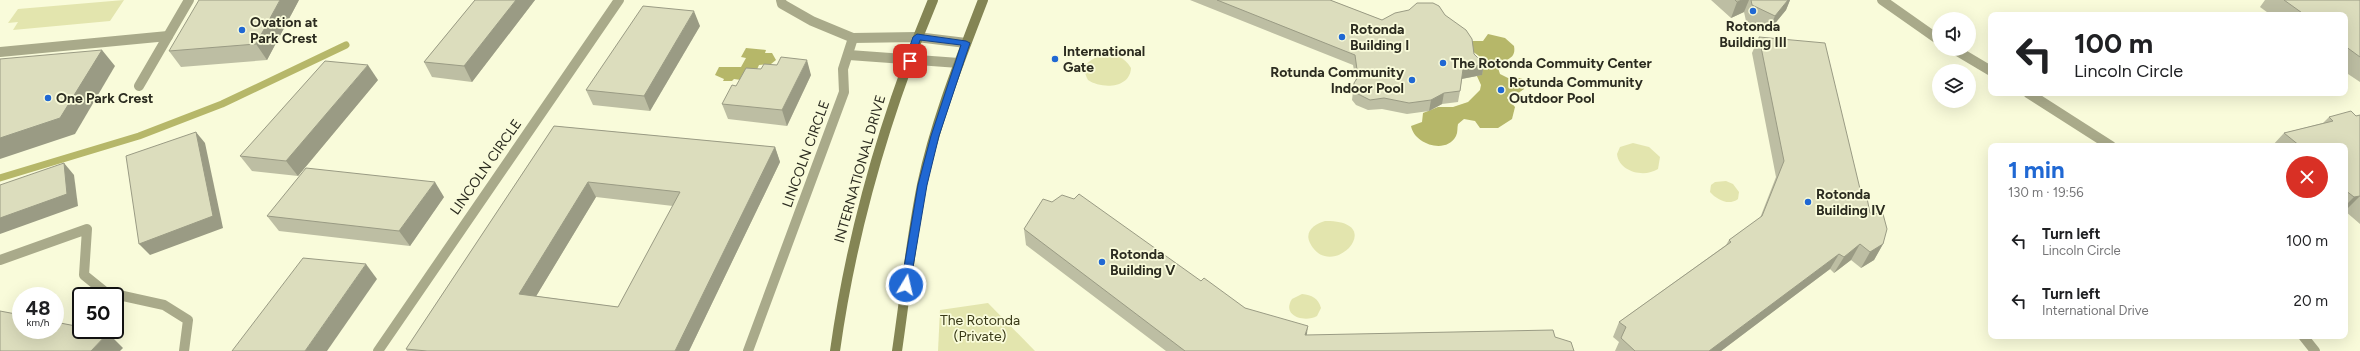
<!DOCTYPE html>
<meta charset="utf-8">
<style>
body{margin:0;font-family:Figtree,sans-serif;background:#f2f2f2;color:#202124;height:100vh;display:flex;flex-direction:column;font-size:15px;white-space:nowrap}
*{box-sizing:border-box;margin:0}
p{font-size:13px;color:#757577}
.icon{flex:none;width:22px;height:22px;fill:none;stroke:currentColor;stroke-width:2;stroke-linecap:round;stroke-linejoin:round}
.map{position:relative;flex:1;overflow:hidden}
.sheet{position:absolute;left:1988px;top:143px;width:360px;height:196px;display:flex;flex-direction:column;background:#fff;border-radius:8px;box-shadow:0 4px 16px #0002}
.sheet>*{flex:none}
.guide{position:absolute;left:1988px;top:12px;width:360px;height:84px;border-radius:8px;box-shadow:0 4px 16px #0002;background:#fff;color:#202124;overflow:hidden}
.tools{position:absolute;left:1932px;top:12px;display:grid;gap:8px}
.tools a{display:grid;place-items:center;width:44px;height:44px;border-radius:50%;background:#fff;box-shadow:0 4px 16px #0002;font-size:20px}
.speed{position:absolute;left:12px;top:287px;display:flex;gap:8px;font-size:20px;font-weight:700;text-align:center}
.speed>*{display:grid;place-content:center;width:52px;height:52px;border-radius:50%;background:#fff;box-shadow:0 4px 16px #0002;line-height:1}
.speed small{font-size:10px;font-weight:400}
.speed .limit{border:2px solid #111;border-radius:6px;background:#fff;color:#111}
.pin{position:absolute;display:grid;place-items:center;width:34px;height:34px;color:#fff;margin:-17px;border-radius:8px;box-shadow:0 2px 6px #0006}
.me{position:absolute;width:44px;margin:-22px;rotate:9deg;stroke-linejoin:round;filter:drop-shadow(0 0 3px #0008)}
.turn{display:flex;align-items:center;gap:14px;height:84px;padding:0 20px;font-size:18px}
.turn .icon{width:52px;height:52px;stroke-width:2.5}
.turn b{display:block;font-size:28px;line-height:34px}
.round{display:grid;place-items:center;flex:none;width:42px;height:42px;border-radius:21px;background:#f2f2f2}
.summary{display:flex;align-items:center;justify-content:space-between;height:68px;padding:0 20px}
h1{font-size:24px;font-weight:700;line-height:30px;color:#2068d3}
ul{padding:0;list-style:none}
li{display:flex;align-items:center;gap:12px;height:60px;padding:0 20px}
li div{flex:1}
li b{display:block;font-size:15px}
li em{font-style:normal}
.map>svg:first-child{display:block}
</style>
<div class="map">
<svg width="2360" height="351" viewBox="0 0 2360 351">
<rect width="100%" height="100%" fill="#f9fbda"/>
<g fill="#e3e5ae">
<path d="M124,0L110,21L13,30L18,22L8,23L18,9Z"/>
<path d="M1103,55C1115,55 1124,56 1131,68C1130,89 1101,89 1088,80C1080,66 1089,59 1103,55Z"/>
<path d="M1633,143L1649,147L1660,157L1658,169C1644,178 1619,172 1617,154L1620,147Z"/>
<path d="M1726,181L1733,184L1739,192L1738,199C1729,206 1717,200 1710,192L1711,185L1715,182Z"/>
<path d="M1325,221C1390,220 1331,284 1310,243C1304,231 1315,224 1325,221Z"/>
<path d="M1302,294C1312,295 1318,298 1321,308L1317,316C1305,323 1281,316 1292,299Z"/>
<path d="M988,303L1035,351H938L940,310Z"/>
</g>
<g fill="#b6b769">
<path d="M1488,34L1505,38L1514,46C1517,62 1501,58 1498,68L1500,74L1508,78H1522L1524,89L1517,94L1508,96L1507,98L1515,107L1512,119L1498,128H1480L1475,121L1464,119L1458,124C1457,128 1458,132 1456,136C1446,155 1414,144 1411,126L1422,122L1423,113L1438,107H1453L1468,102L1480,90L1481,85L1476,74L1482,63L1479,56L1472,51L1471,41H1483Z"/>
<path d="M746,48L766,50L765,53H772L776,60L771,64L759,65L754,76L741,80L734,79L732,81H723L724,79L715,75L719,67H741L746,58L741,57Z"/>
</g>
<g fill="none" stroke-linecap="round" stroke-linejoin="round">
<path stroke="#b6b769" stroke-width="7" d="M0,178L139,136L222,104L346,45"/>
<g stroke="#a9aa8a" stroke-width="10">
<path d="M781,0L782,4L812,21L853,38L917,37L966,43"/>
<path d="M0,52L168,36"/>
<path d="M849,55L959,63"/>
<path d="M139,86L189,0"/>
<path d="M0,260L87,229L84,275L105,292L164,305L188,320L184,351"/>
<path d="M378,351L619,0"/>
<path d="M748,351L844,92L843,69L853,38"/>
</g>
<g stroke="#a9aa8a" stroke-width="10">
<path d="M1882,0L1939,40"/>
<path d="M1954,49L1991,71"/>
<path d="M2028,93L2111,146"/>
<path d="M2303,336L2315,351"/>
</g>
<g stroke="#848554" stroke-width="10">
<path d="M835,351C852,229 886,113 933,0"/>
<path d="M897,351C905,296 911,240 922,185C935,122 960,60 983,0"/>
</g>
</g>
<g fill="#bdbea3" fill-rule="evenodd">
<path d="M299,0L267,60L181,67L169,51Z"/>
<path d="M475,0H535L472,82L432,77L424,62Z"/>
<path d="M1190,0H1330L1382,20L1445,15L1474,54L1484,64L1482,75L1462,79L1460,91L1458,102L1442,104L1429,111L1407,114L1382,109L1368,110L1356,105L1352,100L1354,83L1356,81L1353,65Z"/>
<path d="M1711,0H1790L1786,10L1768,32L1746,21L1744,12L1731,18Z"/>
<path d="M2265,0H2360V82L2345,72V15H2271L2260,7Z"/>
<path d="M700,26L650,111L593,105L586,90Z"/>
<path d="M1759,37L1861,193L1870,213L1883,244L1874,260L1861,268L1851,260L1834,273L1830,269L1721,351H1615L1619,342L1613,337L1619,322L1726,245L1729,240L1760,218L1776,177L1752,53Z"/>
<path d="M811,75L787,126L728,119L722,104L736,86Z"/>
<path d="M378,80L298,176L252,171L240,156Z"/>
<path d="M2360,115V224L2345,211V146H2272L2284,133L2323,123L2329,117L2356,116Z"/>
<path d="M554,126L775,147L780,162L689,351H407L406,349ZM596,197L673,206L618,307L536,296Z"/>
<path d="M444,197L410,246L279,231L267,216Z"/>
<path d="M1024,229L1201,281L1245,308L1307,335L1555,337L1574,351H1166L1026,245Z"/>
</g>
<g fill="#9a9b84">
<path d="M280,0H299L267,60L256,44Z"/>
<path d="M516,0H535L472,82L464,66Z"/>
<path d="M1742,0H1749L1744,12L1731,18L1737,2Z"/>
<path d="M1788,0H1790L1786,10L1768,32L1775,16Z"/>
<path d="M694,11L700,26L650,111L644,96Z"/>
<path d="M102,50L115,66L75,134L0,159V138Z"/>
<path d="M807,60L811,75L787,126L782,110Z"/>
<path d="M1484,64L1482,75L1461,79L1463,69Z"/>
<path d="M368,65L378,80L298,176L286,161Z"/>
<path d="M1444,93L1442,104L1429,111L1431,100Z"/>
<path d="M196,132L205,143L223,228L150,255L139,244Z"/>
<path d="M775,147L780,162L689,351H675Z"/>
<path d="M64,163L74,175L78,206L0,234V218Z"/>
<path d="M435,182L444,197L410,246L399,231Z"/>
<path d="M588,182L596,197L529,308L519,294Z"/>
<path d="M2360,196L2345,211V206L2354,197Z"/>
<path d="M1860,244L1851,260L1834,273L1844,257Z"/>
<path d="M1883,244L1874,260L1861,268L1870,252Z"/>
<path d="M1839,254L1830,269L1721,351H1709Z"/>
<path d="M366,264L377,279L327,351H305Z"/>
<path d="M1308,326L1306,341L1305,335Z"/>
<path d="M108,333L123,348L120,351H91Z"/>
</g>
<g fill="#dcddbd" stroke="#9a9b84" fill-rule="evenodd">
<path d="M199,0H280L256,44L169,51Z"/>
<path d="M475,0H516L464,66L424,62Z"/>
<path d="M1217,0H1330L1382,20L1395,13L1409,10L1417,3H1433L1439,6L1445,15L1466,30L1472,39L1474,54L1484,64L1463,69L1460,91L1444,93L1431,100L1409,103L1384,98L1370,100L1358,94L1354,89V83L1358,77L1355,55Z"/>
<path d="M1735,0H1742L1737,2Z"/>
<path d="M1751,0H1788L1775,16L1752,5Z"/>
<path d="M2284,0H2360V57L2345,46V15H2305Z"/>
<path d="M643,6L694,11L644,96L586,90Z"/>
<path d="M1759,37L1825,43L1861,193H1866L1870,213L1883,214L1887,229L1883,244L1870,252L1860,244L1844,257L1839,254L1709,351H1635L1621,338L1626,327L1619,322L1731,242L1729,240L1762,216L1784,161Z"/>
<path d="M102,50L60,118L0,138V59Z"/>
<path d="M781,57L807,60L782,110L722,104L732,85L736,86L746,68L761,69L764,64L777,65Z"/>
<path d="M325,61L368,65L286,161L240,156Z"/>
<path d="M2351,111L2356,116L2360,115V196L2354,197L2345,190V146H2300L2284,133L2333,121L2329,117Z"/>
<path d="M554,126L775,147L675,351H427L406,349ZM588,182L680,192L618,307L519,294Z"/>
<path d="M196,132L213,216L139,244L126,156Z"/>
<path d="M64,163L67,194L0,218V185Z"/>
<path d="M306,168L435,182L399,231L267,216Z"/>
<path d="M1079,194L1201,281L1204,278L1245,308L1308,326L1305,335L1553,330L1555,337L1571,342L1574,351H1185L1024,229L1043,199L1052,202L1062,195L1074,199Z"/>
<path d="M303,258L366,264L305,351H232Z"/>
<path d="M0,311L21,315V330H55V322L81,327V330H94L108,333L91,351H0Z"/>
</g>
<path fill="#2068d3" stroke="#154489" d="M917,34L966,41L970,43L939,136L927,185L910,285L906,289L901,285L918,185L931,136L961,45L920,40L914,61L907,63L905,61L913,37Z"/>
<g fill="#2068d3" stroke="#f9fbda" stroke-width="1.5">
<circle cx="1753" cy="11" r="4"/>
<circle cx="242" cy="30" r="4"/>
<circle cx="1342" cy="37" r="4"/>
<circle cx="1055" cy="59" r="4"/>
<circle cx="1443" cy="63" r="4"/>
<circle cx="1412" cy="80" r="4"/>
<circle cx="1501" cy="90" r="4"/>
<circle cx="48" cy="98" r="4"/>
<circle cx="1808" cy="202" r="4"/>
<circle cx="1102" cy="262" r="4"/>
</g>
<g text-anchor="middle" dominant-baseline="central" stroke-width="3.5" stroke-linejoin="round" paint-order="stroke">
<g font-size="14" font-weight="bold" fill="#2c2c20" stroke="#f9fbda" text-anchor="start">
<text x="250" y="22">Ovation at<tspan x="250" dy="16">Park Crest</tspan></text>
<text x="1753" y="26" text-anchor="middle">Rotonda<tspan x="1753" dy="16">Building III</tspan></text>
<text x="1350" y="29">Rotonda<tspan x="1350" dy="16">Building I</tspan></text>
<text x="1063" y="51">International<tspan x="1063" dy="16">Gate</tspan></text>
<text x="1451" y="63">The Rotonda Commuity Center</text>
<text x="1404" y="72" text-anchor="end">Rotunda Community<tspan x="1404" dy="16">Indoor Pool</tspan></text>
<text x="1509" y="82">Rotunda Community<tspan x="1509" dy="16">Outdoor Pool</tspan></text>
<text x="56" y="98">One Park Crest</text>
<text x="1816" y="194">Rotonda<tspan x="1816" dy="16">Building IV</tspan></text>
<text x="1110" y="254">Rotonda<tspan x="1110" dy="16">Building V</tspan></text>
</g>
<g font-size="14" fill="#2c2c20" stroke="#f9fbda">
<text transform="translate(806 154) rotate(-70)">LINCOLN CIRCLE</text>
<text transform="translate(486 167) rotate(-55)">LINCOLN CIRCLE</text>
<text transform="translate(860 169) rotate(-74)">INTERNATIONAL DRIVE</text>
</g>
<g font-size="14" fill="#393917" stroke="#f9fbda">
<text x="980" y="320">The Rotonda<tspan x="980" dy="16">(Private)</tspan></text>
</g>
</g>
</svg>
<div class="tools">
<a><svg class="icon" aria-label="sound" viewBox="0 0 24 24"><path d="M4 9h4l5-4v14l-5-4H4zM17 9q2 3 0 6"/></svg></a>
<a><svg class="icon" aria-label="layers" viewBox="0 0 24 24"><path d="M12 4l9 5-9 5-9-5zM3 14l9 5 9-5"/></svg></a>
</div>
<div class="speed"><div>48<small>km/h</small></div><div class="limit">50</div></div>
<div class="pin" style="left:910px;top:61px;background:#d93025"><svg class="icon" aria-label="arrive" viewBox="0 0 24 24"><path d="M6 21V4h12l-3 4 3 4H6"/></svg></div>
<svg class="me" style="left:906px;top:285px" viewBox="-20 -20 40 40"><circle r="17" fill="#2068d3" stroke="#fff" stroke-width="3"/><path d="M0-11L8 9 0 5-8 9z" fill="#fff"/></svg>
<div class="guide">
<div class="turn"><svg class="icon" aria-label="left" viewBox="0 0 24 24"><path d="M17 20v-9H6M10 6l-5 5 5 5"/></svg><div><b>100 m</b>Lincoln Circle</div></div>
</div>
<section class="sheet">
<div class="summary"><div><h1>1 min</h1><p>130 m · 19:56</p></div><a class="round" style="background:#d93025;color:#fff"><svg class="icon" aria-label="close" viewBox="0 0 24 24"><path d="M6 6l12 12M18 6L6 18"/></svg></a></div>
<ul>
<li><svg class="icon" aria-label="left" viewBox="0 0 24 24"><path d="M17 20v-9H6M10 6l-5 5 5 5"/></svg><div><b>Turn left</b><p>Lincoln Circle</p></div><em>100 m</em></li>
<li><svg class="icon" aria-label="left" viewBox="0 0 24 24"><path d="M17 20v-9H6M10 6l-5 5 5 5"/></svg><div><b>Turn left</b><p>International Drive</p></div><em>20 m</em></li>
</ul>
</section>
</div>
